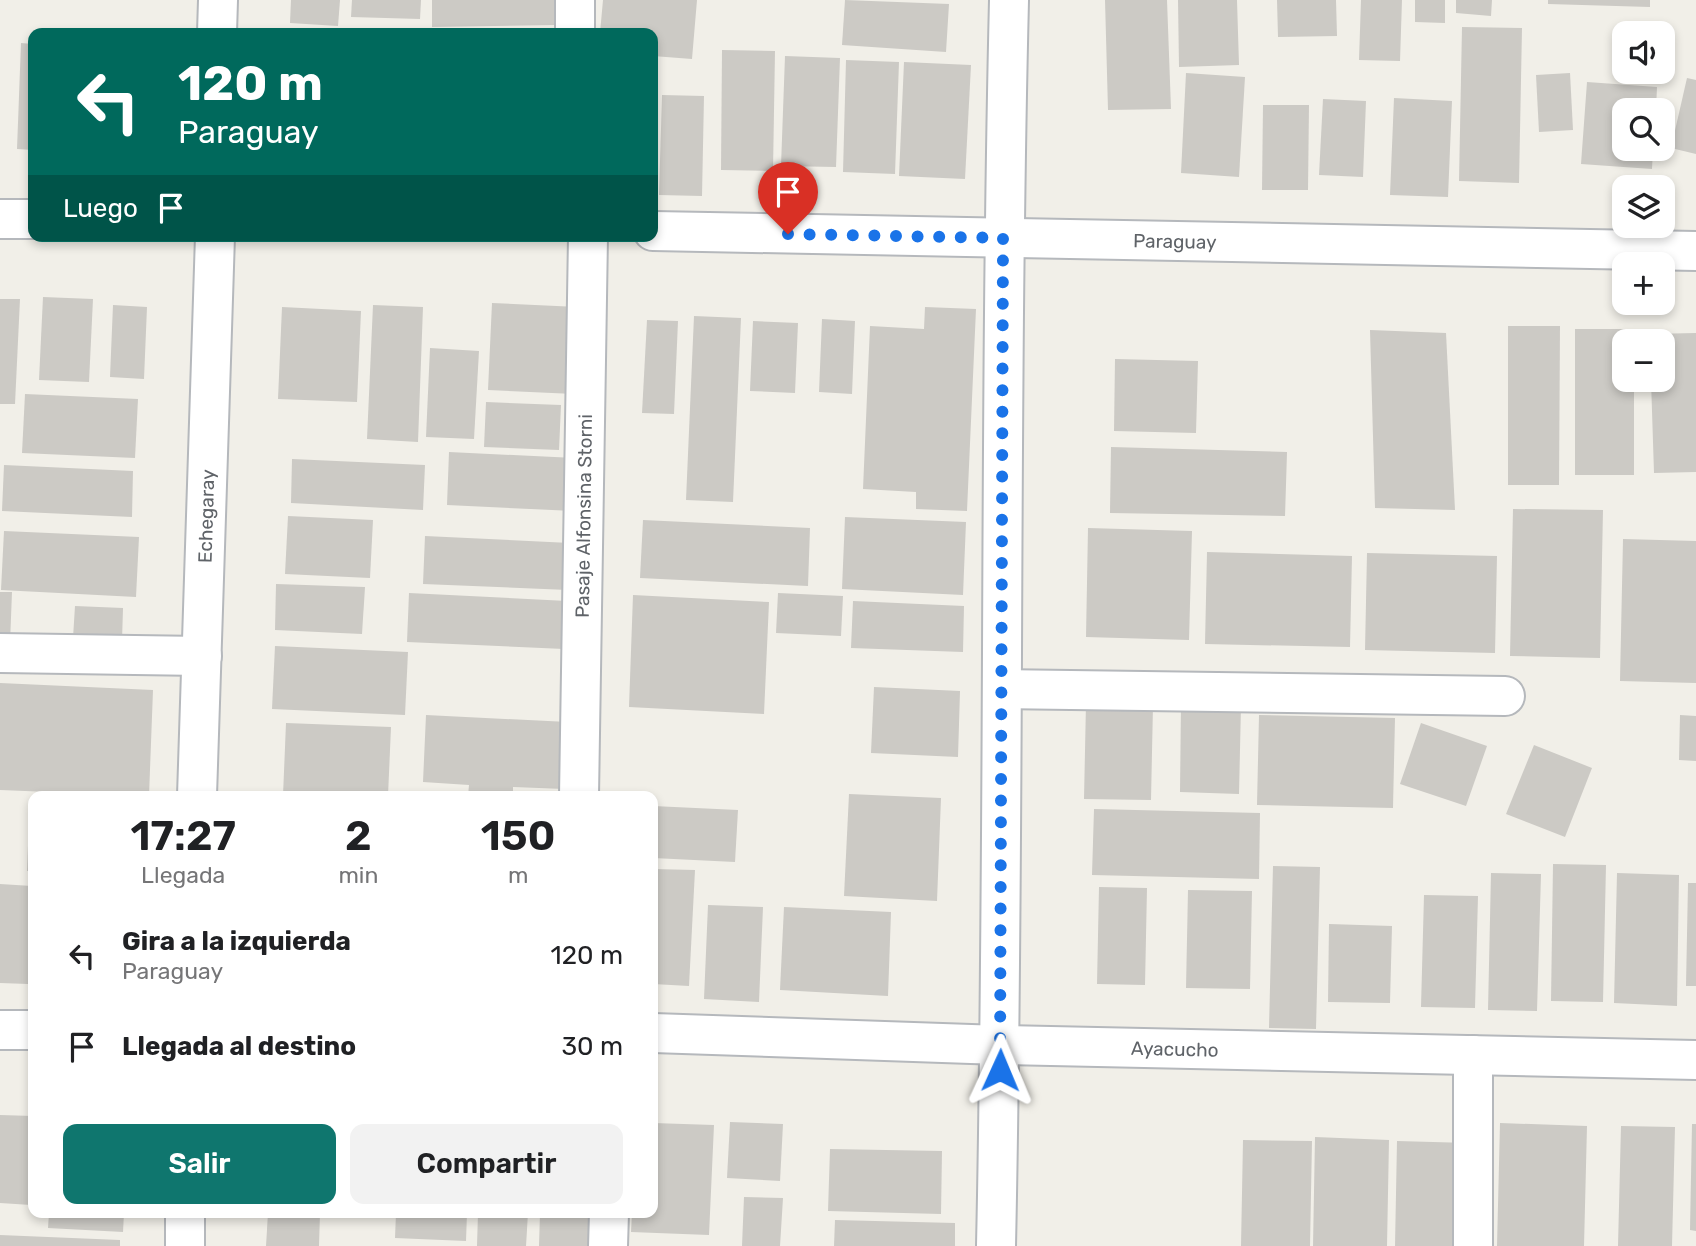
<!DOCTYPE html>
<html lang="es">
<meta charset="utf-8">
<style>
body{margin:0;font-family:Rubik,sans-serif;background:#f2f2f2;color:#202124;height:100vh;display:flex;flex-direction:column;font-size:26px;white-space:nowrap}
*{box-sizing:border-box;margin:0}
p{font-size:23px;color:#757577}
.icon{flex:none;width:38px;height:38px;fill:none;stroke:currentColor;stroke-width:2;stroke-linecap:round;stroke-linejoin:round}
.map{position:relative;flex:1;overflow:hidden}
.side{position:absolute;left:28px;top:791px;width:630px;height:427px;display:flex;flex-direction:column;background:#fff;border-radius:14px;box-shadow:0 4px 10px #0003}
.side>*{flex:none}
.hud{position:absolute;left:28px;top:28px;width:630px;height:214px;border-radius:14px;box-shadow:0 4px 10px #0003;background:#00695c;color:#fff;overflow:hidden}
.fabs{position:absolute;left:1612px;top:21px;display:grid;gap:14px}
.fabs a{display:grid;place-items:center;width:63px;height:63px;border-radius:14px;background:#fff;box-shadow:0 4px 10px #0003;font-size:35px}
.pin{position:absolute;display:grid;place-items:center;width:60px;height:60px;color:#fff;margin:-72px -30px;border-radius:50% 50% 50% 0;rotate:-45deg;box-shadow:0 0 7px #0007}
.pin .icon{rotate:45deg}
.me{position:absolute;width:77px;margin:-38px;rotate:1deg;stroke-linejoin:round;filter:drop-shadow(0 0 5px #0008)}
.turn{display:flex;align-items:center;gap:24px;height:147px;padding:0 35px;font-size:32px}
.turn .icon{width:91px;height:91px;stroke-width:2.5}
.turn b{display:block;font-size:49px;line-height:60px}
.then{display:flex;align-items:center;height:66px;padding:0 35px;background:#0003;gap:14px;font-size:26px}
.eta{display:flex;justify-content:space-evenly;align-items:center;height:119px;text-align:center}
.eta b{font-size:42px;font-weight:600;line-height:49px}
.cta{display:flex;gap:14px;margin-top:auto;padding:14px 35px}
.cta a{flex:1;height:80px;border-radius:14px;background:#0f766e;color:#fff;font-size:28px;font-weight:600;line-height:80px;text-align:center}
.cta a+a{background:#f2f2f2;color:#202124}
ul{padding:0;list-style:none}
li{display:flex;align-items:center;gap:21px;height:91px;padding:0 35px}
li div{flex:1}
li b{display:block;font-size:26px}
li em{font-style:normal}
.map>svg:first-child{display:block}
</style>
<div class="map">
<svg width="1696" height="1246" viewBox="0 0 1696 1246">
<rect width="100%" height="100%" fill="#f1efe8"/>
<g fill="#cccac5">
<path d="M291,0H340L338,26L290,23Z"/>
<path d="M352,0H421L420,19L351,17Z"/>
<path d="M432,0H555V25L432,27Z"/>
<path d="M603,0H697L692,59L653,56V33H600Z"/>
<path d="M845,0L949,4L946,52L842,45Z"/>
<path d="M1105,0H1167L1171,109L1108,110Z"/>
<path d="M1178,0H1237L1239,65L1179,67Z"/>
<path d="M1277,0H1336L1337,36L1278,37Z"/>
<path d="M1361,0H1402L1400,61L1359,60Z"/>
<path d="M1415,0H1445V23L1415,22Z"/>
<path d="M1456,0H1492L1491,16L1456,13Z"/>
<path d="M1548,0H1650V7L1548,4Z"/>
<path d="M1462,27L1522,28L1519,183L1459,181Z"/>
<path d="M21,43L33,44V150L17,149Z"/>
<path d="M722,50L775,51L773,171L721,170Z"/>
<path d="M785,56L840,58L836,167L781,166Z"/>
<path d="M846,60L899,62L895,174L843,172Z"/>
<path d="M904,62L971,65L965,179L899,176Z"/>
<path d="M1186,73L1245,77L1239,177L1181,173Z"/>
<path d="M1570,73L1573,130L1539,132L1536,75Z"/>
<path d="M1687,78L1696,80V154L1671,148Z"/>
<path d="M1587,82L1657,87L1656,110H1624V149H1653L1652,169L1581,164Z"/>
<path d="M662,95L704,96L702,196L659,195Z"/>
<path d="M1394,98L1452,101L1448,197L1390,195Z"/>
<path d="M1323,99L1366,101L1363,177L1319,175Z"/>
<path d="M1263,105H1309L1308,190H1262Z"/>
<path d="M43,297L93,299L89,382L39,380Z"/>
<path d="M0,299H20L15,404H0Z"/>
<path d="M492,303L578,307L574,394L488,390Z"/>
<path d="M113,305L147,307L144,379L110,377Z"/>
<path d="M373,305L423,307L418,442L367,439Z"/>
<path d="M282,307L361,311L357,402L278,399Z"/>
<path d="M925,307L976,309L967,511L916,509V492L863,489L870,326L924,329Z"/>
<path d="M694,316L741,318L733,502L686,500Z"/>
<path d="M822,319L855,321L852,394L819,392Z"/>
<path d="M647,320L678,321L674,414L642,413Z"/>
<path d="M753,321L798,323L795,393L750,391Z"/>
<path d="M1508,326H1560L1559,485H1508Z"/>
<path d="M1575,329H1634V341H1624V380H1634V475H1575Z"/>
<path d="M1370,330L1446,333L1455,510L1375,508Z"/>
<path d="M1696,333V472L1654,473L1651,380H1662V341H1650L1649,334Z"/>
<path d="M430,348L479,351L474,439L426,437Z"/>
<path d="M1115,359L1198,361L1196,433L1114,431Z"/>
<path d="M25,394L138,399L135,458L22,453Z"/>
<path d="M486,402L561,405L559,450L484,447Z"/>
<path d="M1111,447L1287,452L1285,516L1110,513Z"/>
<path d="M449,452L575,458L573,511L447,505Z"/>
<path d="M292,459L425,465L423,510L291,503Z"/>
<path d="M4,465L133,471L132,517L2,511Z"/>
<path d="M1513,509L1603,510L1600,658L1510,656Z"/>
<path d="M288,516L373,520L370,578L285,574Z"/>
<path d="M845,517L966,522L963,595L842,589Z"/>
<path d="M643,520L810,528L808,586L640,578Z"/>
<path d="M1088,528L1192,531L1189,640L1086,637Z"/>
<path d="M4,531L139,537L136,597L1,590Z"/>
<path d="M425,536L570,543L568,590L423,584Z"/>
<path d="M1623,539L1696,541V683L1620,681Z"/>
<path d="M1207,552L1352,556L1350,647L1205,644Z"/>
<path d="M1367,553L1497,556L1495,653L1365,650Z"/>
<path d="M276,584L365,587L362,634L275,630Z"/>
<path d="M0,592H12L10,643L0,642Z"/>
<path d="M409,593L567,601L564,649L407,642Z"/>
<path d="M778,593L843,596L841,636L776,633Z"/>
<path d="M633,595L769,602L764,714L629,707Z"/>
<path d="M853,601L964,606L963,652L851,648Z"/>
<path d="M75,606L123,608L122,640L73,638Z"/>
<path d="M275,646L408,652L405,715L272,709Z"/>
<path d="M0,683L153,690L149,796L0,790Z"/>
<path d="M874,687L960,691L958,757L871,753Z"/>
<path d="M1086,703L1153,705L1151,800L1084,799Z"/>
<path d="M1181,703L1241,705L1239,794L1180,792Z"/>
<path d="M426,715L568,722L565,789L513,787V796H468L469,785L423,782Z"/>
<path d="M1259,715L1395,718L1393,808L1257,805Z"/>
<path d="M1680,715L1696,716V761L1679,760Z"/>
<path d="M286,723L391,727L388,796H283Z"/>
<path d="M1421,723L1487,746L1466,806L1400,784Z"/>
<path d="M1534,745L1592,768L1565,837L1506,814Z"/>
<path d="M849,794L941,798L937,901L844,896Z"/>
<path d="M653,806L738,810L735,862L653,858Z"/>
<path d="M1094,809L1260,813L1259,879L1092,875Z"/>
<path d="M29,820H33V871H27Z"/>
<path d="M1553,864L1606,865L1603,1002L1551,1001Z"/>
<path d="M1273,866L1320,867L1316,1029L1269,1028Z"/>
<path d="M653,869L695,870L689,986L653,984Z"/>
<path d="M1491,873L1541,874L1537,1011L1488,1010Z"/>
<path d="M1617,873L1679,875L1677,1006L1614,1003Z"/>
<path d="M1688,883H1696V986H1686Z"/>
<path d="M0,884L32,886L28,984L0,983Z"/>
<path d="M1099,887L1147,888L1145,985L1097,984Z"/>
<path d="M1188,890L1252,891L1250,989L1186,988Z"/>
<path d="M1424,895L1478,896L1475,1008L1421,1007Z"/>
<path d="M708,905L763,907L759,1002L704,999Z"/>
<path d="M784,907L891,912L888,996L780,990Z"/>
<path d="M1329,924L1392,926L1390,1003L1328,1002Z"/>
<path d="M0,1115L33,1116L31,1205L0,1203Z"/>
<path d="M730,1122L783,1124L780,1181L727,1178Z"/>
<path d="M653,1123L714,1125L709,1235L631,1232L632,1213H653Z"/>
<path d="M1500,1123L1587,1126L1584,1246H1497Z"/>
<path d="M1692,1124H1696V1231L1690,1230Z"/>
<path d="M1621,1126L1675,1127L1672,1246H1618Z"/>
<path d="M1315,1137L1389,1140L1387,1246H1313Z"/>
<path d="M1243,1140L1312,1141L1310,1246H1241Z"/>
<path d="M1397,1141L1469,1143L1466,1246H1395Z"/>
<path d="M830,1149L942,1151L941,1214L828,1211Z"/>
<path d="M744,1197L783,1198L780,1246H742Z"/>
<path d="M49,1213H124L123,1232L48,1228Z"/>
<path d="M268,1213H320L319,1246H266Z"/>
<path d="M396,1213H467L466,1241L395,1238Z"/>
<path d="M478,1213H528L526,1246H477Z"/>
<path d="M540,1213H593L592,1246H539Z"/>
<path d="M835,1220L955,1223V1246H834Z"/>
<path d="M0,1235L120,1240V1246H0Z"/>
</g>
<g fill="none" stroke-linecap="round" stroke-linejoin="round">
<defs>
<g id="minor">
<path d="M217,33L218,0"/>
<path d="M575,33V0"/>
<path d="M0,219H33"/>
<path id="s1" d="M653,231L1696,251"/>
<path d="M0,653L202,656"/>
<path d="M1002,689L1505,696"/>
<path id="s2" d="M197,796L215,236"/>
<path id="s3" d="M579,796L588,236"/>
<path d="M0,1030H33"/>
<path id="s4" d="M653,1033L1000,1045L1696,1060"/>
<path d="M1473,1055V1246"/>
<path d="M185,1246V1213"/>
<path d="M608,1246L609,1213"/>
<path d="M996,1246C1005,831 999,415 1009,0"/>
</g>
</defs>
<use href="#minor" stroke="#b5b8bc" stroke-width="42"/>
<use href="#minor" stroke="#fff" stroke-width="38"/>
</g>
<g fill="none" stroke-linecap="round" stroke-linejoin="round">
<path stroke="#1a73e8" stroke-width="12" stroke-dasharray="0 21.6" d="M788,234L1003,238L1000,1070"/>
</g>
<g text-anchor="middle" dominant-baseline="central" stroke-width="5" stroke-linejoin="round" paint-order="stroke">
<g font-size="19" fill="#5f6368" stroke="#fff">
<text stroke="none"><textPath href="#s1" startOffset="522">Paraguay</textPath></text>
<text stroke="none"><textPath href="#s2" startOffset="280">Echegaray</textPath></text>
<text stroke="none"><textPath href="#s3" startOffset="280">Pasaje Alfonsina Storni</textPath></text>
<text stroke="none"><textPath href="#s4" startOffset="522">Ayacucho</textPath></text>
</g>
</g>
</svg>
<div class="fabs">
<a><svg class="icon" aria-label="sound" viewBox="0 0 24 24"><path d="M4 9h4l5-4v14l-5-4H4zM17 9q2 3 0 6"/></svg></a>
<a><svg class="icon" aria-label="search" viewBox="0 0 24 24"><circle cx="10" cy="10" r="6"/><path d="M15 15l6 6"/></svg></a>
<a><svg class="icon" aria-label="layers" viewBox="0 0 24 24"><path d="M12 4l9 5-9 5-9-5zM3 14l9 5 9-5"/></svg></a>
<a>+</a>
<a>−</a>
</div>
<div class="pin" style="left:788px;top:234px;background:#d93025"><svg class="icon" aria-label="arrive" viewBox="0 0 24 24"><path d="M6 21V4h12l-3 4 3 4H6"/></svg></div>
<svg class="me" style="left:1000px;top:1070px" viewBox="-20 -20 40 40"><path d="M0-17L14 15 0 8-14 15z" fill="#1a73e8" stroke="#fff" stroke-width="4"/></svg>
<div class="hud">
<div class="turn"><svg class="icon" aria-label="left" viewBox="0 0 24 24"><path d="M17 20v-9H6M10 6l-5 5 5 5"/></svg><div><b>120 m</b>Paraguay</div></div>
<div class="then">Luego<svg class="icon" aria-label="arrive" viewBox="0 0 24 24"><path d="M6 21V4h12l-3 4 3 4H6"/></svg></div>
</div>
<section class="side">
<div class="eta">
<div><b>17:27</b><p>Llegada</p></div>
<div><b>2</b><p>min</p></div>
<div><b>150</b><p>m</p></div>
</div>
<ul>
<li><svg class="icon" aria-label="left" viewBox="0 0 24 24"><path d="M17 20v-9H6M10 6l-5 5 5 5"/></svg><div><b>Gira a la izquierda</b><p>Paraguay</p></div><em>120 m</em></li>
<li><svg class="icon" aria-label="arrive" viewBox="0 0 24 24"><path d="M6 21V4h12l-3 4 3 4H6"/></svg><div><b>Llegada al destino</b></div><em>30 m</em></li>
</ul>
<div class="cta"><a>Salir</a><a>Compartir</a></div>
</section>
</div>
